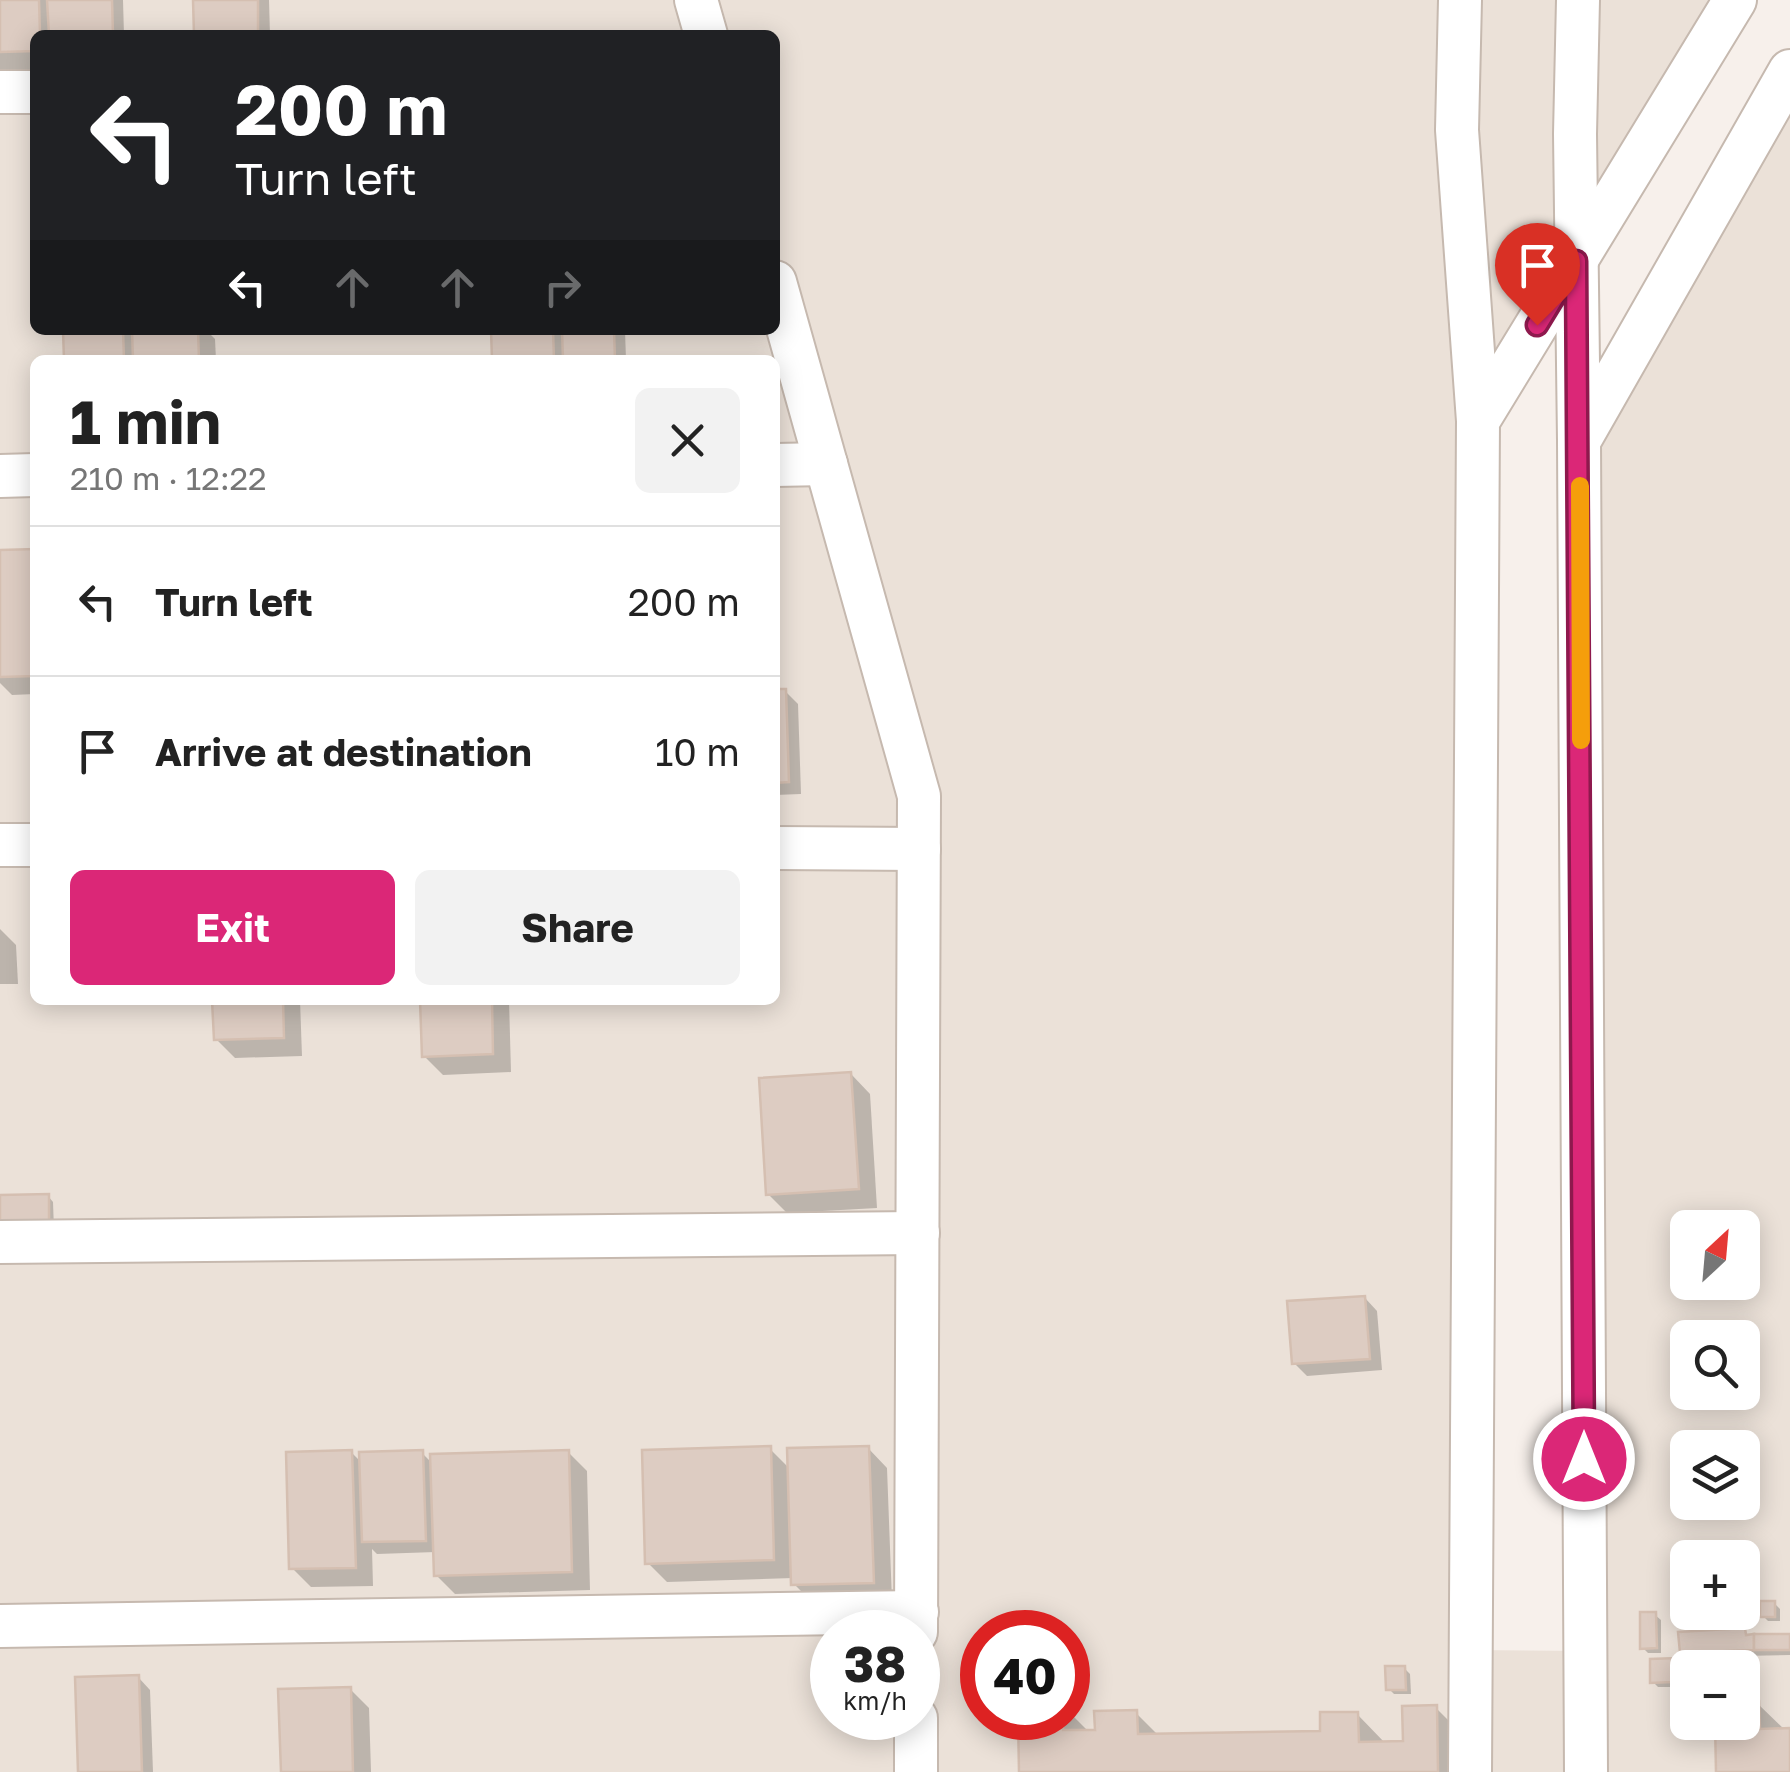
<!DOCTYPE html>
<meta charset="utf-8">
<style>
body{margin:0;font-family:"Golos Text",sans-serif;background:#f2f2f2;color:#222;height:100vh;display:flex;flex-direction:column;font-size:38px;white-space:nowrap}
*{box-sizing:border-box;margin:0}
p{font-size:32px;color:#767676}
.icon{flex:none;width:55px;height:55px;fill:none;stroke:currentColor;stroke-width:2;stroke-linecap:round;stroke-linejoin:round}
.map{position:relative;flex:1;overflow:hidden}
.details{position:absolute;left:30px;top:355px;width:750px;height:650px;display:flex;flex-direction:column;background:#fff;border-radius:15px;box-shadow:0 5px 25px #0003}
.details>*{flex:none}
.banner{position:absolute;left:30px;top:30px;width:750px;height:305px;border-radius:15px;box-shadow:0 5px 25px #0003;background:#202124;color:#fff;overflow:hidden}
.needle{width:65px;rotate:26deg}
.tools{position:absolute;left:1670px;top:1210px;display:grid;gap:20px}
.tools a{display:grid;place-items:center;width:90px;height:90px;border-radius:15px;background:#fff;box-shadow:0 5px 25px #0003;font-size:50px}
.speed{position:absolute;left:810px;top:1610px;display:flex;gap:20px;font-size:50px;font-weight:700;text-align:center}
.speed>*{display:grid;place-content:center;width:130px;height:130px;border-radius:50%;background:#fff;box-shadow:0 5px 25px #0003;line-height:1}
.speed small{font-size:25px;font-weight:400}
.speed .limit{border:15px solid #d22;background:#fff;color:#111}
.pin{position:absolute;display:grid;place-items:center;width:85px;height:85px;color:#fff;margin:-102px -42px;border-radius:50% 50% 50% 0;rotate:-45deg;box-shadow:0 0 10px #0007}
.pin .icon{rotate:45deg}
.me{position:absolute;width:110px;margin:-55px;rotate:0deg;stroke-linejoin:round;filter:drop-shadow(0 0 8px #0008)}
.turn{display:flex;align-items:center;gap:35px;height:210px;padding:0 40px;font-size:45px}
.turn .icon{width:130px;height:130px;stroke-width:2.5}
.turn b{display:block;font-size:70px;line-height:85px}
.lanes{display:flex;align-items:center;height:95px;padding:0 40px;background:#0003;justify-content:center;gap:50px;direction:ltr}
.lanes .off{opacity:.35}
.round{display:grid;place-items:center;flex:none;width:105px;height:105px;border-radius:15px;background:#f2f2f2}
.summary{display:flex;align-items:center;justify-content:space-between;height:170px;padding:0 40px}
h1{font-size:60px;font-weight:700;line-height:75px}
.button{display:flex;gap:20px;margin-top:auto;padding:20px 40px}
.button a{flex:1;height:115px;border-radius:15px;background:#db2777;color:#fff;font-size:40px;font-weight:700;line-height:115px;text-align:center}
.button a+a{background:#f2f2f2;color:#222}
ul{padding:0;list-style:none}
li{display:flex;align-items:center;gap:30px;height:150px;padding:0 40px;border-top:2px solid #e0e0e0}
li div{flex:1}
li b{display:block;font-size:38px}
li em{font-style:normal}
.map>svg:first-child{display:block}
</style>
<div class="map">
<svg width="1790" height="1772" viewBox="0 0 1790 1772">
<rect width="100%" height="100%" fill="#f7f0eb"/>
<path fill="#ebe1d8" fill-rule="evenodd" d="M0,0H1735L1478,421L1471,1650L1585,1651L1579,441L1790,71V1772H0ZM35,35H775V330H35ZM35,360H775V1000H35ZM1688,1228H1742V1282H1688ZM1688,1338H1742V1392H1688ZM1688,1448H1742V1502H1688ZM1688,1558H1742V1612H1688ZM832,1632H918V1718H832ZM982,1632H1068V1718H982ZM1688,1668H1742V1722H1688Z"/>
<g fill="#0003">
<path d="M0,0H123L124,35H35V92L22,87V70H0Z"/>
<path d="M195,0H269L270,35H196Z"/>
<path d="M65,330H206L215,339L216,360H66Z"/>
<path d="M493,330H625L626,360H494Z"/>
<path d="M35,552V694L12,695L0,683V553Z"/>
<path d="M775,691H785L798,704L801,794L775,795Z"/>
<path d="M0,929L16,945L18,984H0Z"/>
<path d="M215,1000H300L302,1056L235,1058L216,1039Z"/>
<path d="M422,1000H509L511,1072L443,1075L424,1056Z"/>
<path d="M851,1074L870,1094L877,1208L787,1213L768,1194Z"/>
<path d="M48,1196L53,1202L54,1230L9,1231Z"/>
<path d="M1365,1298L1377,1311L1382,1370L1307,1376L1294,1363Z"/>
<path d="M868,1448L887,1468L892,1601L813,1603L794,1584L793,1578L667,1582L648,1563L770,1449L790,1469Z"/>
<path d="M351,1452L362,1463L422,1453L433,1464L568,1452L587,1471L590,1590L455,1594L436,1575V1552L377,1554L372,1549L373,1586L311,1587L292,1568Z"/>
<path d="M1774,1603L1780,1609V1621H1768L1763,1616Z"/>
<path d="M1655,1615L1661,1620V1653H1648L1642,1647Z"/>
<path d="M1744,1631L1751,1637L1790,1636V1655L1688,1657L1682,1652Z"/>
<path d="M1676,1661L1681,1666L1677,1687H1658L1653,1682Z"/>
<path d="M1404,1668L1410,1674L1411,1694H1394L1389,1689Z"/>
<path d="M138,1677L150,1690L153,1772H80Z"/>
<path d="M350,1689L369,1708L371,1772H283Z"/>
<path d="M1758,1704L1786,1731H1790V1772H1718L1742,1722Z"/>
<path d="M1436,1708L1472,1744V1772H1022L1020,1718H1068V1711L1090,1733L1136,1713L1160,1737L1323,1733L1357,1714L1386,1744H1405Z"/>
</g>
<g fill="#ddccc2" stroke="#d5bfb1" stroke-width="2.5">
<path d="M0,0H39L40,35H35V51L0,52Z"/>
<path d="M47,0H112L113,35H49Z"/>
<path d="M193,0H258V35H194Z"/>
<path d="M63,330H123L124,360H64Z"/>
<path d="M132,330H198L199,360H133Z"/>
<path d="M491,330H553L554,360H492Z"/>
<path d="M562,330H614L615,360H563Z"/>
<path d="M35,549V676L0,677V550Z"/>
<path d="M775,689H786L789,782L775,783Z"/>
<path d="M212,1000H283L284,1038L214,1040Z"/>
<path d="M420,1000H492L493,1054L422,1057Z"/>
<path d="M851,1072L859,1189L766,1195L759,1078Z"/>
<path d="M49,1194V1226L0,1227V1195Z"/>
<path d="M1365,1296L1370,1359L1292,1364L1287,1301Z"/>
<path d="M771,1446L774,1560L645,1564L642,1450Z"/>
<path d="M869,1446L874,1583L791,1585L787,1448Z"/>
<path d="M352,1450L356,1568L289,1569L286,1452Z"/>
<path d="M423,1450L426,1541L362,1542L359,1452Z"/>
<path d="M569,1450L572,1572L434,1576L430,1454Z"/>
<path d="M1729,1554V1558H1688V1585H1683L1682,1556Z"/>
<rect x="1760" y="1601" width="15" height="16"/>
<path d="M1640,1612H1656L1657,1648L1640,1649Z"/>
<path d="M1745,1628L1746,1635L1754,1634V1650L1680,1653L1678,1632Z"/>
<rect x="1754" y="1634" width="36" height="16"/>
<path d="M1677,1658L1672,1682L1650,1683V1659Z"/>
<path d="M1385,1666H1405L1406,1690H1386Z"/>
<path d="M139,1675L142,1772H78L75,1677Z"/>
<path d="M351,1687L353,1772H281L278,1689Z"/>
<path d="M1742,1701H1759L1760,1729L1790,1728V1772H1716L1715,1722H1742Z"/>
<path d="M1437,1705L1438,1772H1019L1018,1718H1063V1730H1095L1094,1711L1137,1710L1138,1734L1320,1731V1712H1358L1359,1742L1403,1741L1402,1706Z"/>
</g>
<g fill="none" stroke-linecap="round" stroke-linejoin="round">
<defs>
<g id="minor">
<path d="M696,0L706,35"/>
<path d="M1460,0L1457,130L1478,421"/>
<path d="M1578,0L1575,134L1579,440"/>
<path d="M0,92H35"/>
<path d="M775,282L919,796L916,1632"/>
<path d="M775,465L826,464"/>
<path d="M0,476L35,475"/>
<path d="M0,845H35"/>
<path d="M775,848L919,849"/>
<path d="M0,1242L918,1233"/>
<path d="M0,1626L917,1612"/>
<path d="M916,1772V1718"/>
<path d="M1470,1772L1478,421L1735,0"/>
<path d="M1586,1772L1579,441L1790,71"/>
</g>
</defs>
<use href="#minor" stroke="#c6b9af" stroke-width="46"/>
<use href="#minor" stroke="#fff" stroke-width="42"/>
</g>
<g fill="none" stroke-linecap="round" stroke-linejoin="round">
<defs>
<path id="route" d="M1537,325L1576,261L1584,1459"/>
</defs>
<use href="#route" stroke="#8e194d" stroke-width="25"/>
<use href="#route" stroke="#db2777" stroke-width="18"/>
<path stroke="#f59e0b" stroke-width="18" d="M1580,486L1581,740"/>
</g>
</svg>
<div class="tools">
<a><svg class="needle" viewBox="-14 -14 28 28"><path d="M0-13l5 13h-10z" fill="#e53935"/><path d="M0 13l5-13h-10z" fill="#767676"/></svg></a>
<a><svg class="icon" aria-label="search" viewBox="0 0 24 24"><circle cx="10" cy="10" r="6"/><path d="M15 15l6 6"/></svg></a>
<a><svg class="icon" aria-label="layers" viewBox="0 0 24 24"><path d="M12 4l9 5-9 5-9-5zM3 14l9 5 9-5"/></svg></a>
<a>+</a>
<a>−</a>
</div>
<div class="speed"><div>38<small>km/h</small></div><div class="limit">40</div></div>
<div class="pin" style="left:1537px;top:325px;background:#d93025"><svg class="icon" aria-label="arrive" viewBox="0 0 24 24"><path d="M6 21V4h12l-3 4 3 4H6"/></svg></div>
<svg class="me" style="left:1584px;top:1459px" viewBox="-20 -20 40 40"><circle r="17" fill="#db2777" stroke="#fff" stroke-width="3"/><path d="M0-11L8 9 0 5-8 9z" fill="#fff"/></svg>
<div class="banner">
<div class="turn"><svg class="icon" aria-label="left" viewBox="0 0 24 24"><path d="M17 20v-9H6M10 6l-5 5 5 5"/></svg><div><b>200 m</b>Turn left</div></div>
<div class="lanes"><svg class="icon" aria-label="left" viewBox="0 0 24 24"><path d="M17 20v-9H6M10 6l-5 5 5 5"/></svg><svg class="icon off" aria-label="ahead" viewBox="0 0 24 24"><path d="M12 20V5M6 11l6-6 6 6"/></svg><svg class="icon off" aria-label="ahead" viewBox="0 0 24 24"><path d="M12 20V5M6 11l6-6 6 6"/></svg><svg class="icon off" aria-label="right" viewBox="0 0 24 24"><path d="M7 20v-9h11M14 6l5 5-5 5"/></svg></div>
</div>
<section class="details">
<div class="summary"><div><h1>1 min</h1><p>210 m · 12:22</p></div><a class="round"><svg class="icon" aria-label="close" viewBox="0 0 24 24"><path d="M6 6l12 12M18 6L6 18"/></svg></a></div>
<ul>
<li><svg class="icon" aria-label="left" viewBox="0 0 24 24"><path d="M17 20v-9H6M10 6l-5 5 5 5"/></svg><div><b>Turn left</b></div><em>200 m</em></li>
<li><svg class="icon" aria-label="arrive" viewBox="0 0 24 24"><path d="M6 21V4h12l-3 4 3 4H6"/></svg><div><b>Arrive at destination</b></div><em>10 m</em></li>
</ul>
<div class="button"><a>Exit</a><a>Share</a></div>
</section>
</div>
